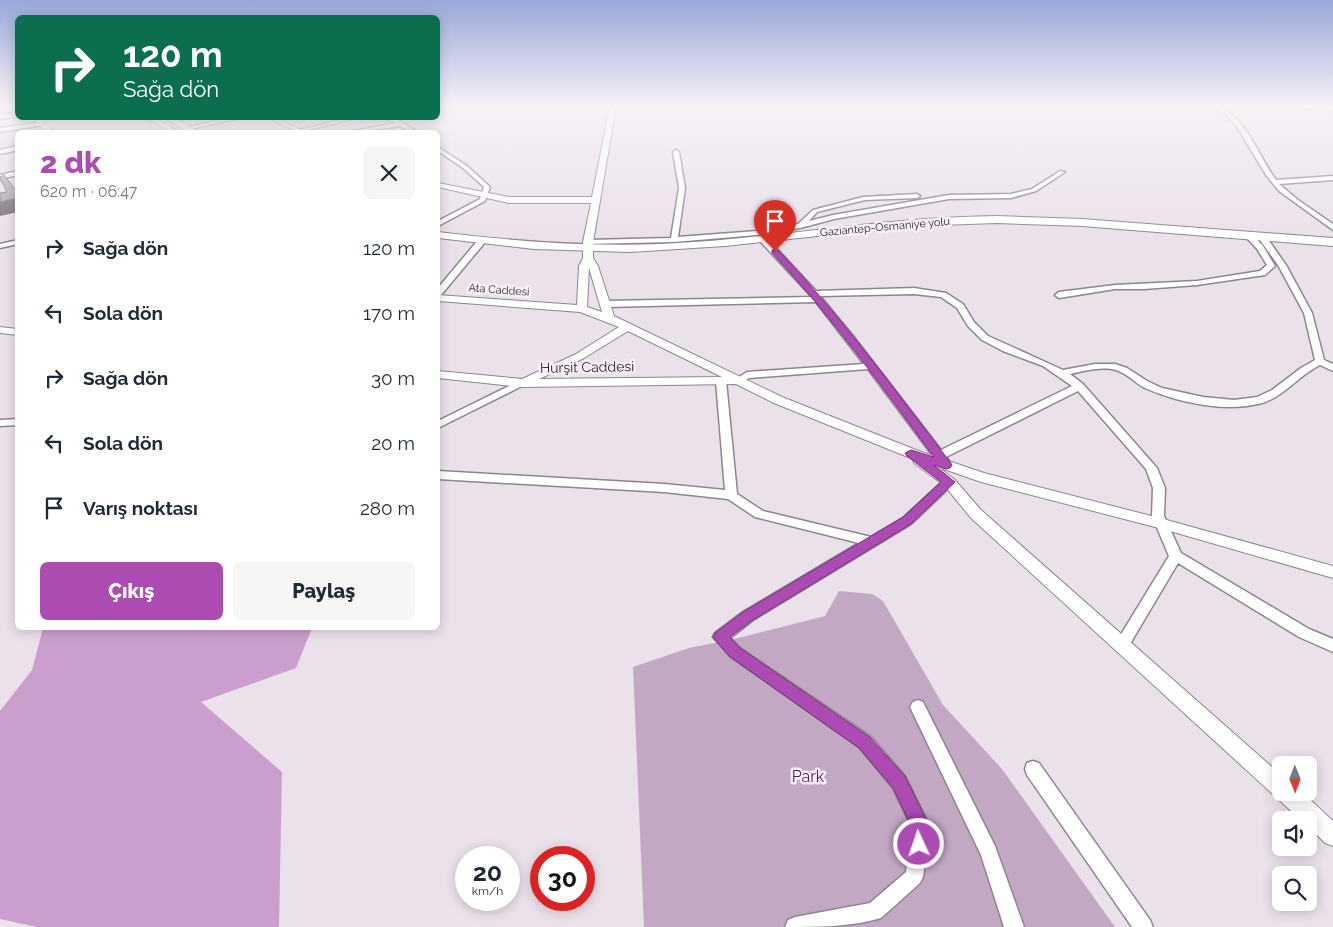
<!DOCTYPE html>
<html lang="tr">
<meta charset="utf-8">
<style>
body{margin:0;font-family:Raleway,sans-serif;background:#f6f6f7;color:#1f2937;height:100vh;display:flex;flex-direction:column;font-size:19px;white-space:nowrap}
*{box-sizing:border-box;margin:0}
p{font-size:16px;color:#747a83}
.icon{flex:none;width:28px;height:28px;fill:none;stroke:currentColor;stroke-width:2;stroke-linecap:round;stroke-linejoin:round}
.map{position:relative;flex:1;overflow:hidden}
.drawer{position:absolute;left:15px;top:130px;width:425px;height:500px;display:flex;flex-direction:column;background:#fff;border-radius:8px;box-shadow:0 2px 12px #0003}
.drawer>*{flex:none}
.banner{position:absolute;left:15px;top:15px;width:425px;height:105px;border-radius:8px;box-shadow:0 2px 12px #0003;background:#0b6e4f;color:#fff;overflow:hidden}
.needle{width:32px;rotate:179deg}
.controls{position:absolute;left:1272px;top:756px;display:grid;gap:10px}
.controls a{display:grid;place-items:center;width:45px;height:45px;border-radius:8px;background:#fff;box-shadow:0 2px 12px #0003;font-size:25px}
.speed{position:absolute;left:455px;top:846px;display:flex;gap:10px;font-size:25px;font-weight:700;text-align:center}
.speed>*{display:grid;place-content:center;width:65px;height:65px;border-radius:50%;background:#fff;box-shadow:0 2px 12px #0003;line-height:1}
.speed small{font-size:12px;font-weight:400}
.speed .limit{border:8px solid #d22;background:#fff;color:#111}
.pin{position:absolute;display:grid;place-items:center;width:42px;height:42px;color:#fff;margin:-51px -21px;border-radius:50% 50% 50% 0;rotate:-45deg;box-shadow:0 0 5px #0007}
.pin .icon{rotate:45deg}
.me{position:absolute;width:55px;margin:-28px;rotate:357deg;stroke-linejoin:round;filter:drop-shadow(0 0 4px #0008)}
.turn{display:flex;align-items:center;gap:18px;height:105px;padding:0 25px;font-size:22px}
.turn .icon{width:65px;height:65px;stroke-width:2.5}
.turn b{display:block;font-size:35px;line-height:42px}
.round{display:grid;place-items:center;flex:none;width:52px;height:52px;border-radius:8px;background:#f6f6f7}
.headline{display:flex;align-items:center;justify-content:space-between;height:85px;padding:0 25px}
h1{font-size:30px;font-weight:800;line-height:38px;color:#ac4bb2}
.action{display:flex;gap:10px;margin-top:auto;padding:10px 25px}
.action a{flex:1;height:58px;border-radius:8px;background:#ac4bb2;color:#fff;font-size:20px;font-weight:800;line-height:58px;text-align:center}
.action a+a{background:#f6f6f7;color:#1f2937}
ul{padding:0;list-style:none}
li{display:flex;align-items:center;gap:15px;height:65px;padding:0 25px}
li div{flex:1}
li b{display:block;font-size:19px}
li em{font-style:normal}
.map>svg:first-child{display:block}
</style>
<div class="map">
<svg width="1333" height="927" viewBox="0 0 1333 927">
<rect width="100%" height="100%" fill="#ebe1eb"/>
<path fill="#c3a8c4" d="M839,591L872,594L883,601L943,705L1002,769L1115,927H644L633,667L689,648L734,639L825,616Z"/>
<path fill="#cb9fcd" d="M43,628H312L296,668L201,702L282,772L279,927H37L0,919V711L32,670Z"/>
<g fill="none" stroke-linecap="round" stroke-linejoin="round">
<defs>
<g id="minor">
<path d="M438,106H464L438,109Z"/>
<path d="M1208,106C1241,103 1259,158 1276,180L1333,176V180L1279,184L1298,200L1333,224V230L1279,191L1266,175L1236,125L1225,114Z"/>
<path d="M1297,106L1333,107V111L1300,108Z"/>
<path d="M18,112V116L0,119V115Z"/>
<path d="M230,118H239L187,130L184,128Z"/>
<path d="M349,118H357L299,132H291Z"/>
<path d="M384,118L397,119L417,132H411L400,126L358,132H348L396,123Z"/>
<path d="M41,122L43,125L0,132V128Z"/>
<path d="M174,130L176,132H169L170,131Z"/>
<path d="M18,146V150L0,154V150Z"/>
<path d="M438,147L467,166L490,187L485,201L438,226V221L480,199L484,187L463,168L438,151Z"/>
<path d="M676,150L679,152L685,188L678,237L757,231L798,224L813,210L863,197L917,194L920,196L917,198L865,200L817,212L809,221L833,215L949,195L1011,194L1032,189L1060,171L1065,172L1036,191L1011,198L949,199L834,219L800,228L757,235L674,242L585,244L584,242L588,240L671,238L679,188L673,152Z"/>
<path d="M18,171V175L0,179V175Z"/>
<path d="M1245,233H1251L1263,246L1275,266L1265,275L1197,285L1144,289H1115L1059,298L1055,295L1059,292L1115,285L1197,281L1260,271L1267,265L1257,249L1244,235Z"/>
<path d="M760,237H766L816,291L914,288L946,293L963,304L974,322L988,336L1063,370L1095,364H1115L1127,368L1147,381L1162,388L1203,397L1234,400L1257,397L1272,390L1301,368L1315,360L1304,313L1278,265L1260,240L1267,238L1286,265L1312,313L1324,360L1333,364V371L1320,365C1299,375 1285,396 1262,403C1226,413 1179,403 1145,388C1135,383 1127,373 1116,370C1101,366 1084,371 1070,374L1083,384L1157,468L1165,488L1164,516L1181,553L1309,629L1333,639V652L1299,637L1178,563L1127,649L1122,651L1117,649L1115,645L1117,641L1169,556L1152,516L1153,488L1146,469L1078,391L946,457L952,465L946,469L942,468L868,369L749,378L741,383H735L733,381L747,372L864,364L816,302L605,307L601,304L605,301L812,297L760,241ZM914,294L941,297L957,308L968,326L982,340L1003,351L1043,366L1072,386L941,450L853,336L820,296Z"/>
<path d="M479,239L486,241L441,295H438V288Z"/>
<path d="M18,240V244L0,248V244Z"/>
<path d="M721,378L726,381L737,494L763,511L871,537L903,518L945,479H953L955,482L911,524L753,620L730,638L740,648L871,737L905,776L930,827L923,877L920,883L881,918C851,927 817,927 785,927L788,920L795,917L870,903L906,872L912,828L893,788L859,747L730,656L713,637L715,633L743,612L859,543L755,517L728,499L664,492L438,479V471L664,484L725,490L716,381Z"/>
<path d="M521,380L524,381L526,383L524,385L438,428V421Z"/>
<path d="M18,419V425L0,426V420Z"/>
<path d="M918,700L923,702L995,846L1024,927H1004L981,855L910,707L913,702Z"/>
<path d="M1033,761L1039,763L1150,920L1153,927H1132L1027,775L1025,769L1027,763Z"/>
</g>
<g id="tertiary">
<path d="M610,106H616L593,242V258L598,266L614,316L782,397L916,450L984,473L1163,519L1333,566V578L1163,529L981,482L938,467L954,479L981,510L1281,775V792H1302L1333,821V846L1325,843L1309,827V820H1301L971,518L944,485L914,463L913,459L774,403L736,384L521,387L438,378V371L522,379L576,354L619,327L580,312L438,301V295L577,305L579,266L583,258V242L591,203H509L438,187V183L509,197H592ZM589,268L602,312L587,307ZM628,331L722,377L539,379L584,358Z"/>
<path d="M34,118H40L43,123L57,132C47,133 39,127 34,118Z"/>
<path d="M268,118H275L306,132H298Z"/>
<path d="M0,327L18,329V335L0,333Z"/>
</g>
<g id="trunk">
<path d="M147,118H156L179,132H170Z"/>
<path d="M164,118H174L199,132H189Z"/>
<path d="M997,216L1082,219L1333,238V246L1082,226L997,223L910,226L725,246L630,252L534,249L438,238V232C512,241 586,247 661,244C774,239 885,217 997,216Z"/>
</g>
</defs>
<use href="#minor" stroke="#8f858f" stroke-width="3"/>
<use href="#tertiary" stroke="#8f858f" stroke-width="2"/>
<use href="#trunk" stroke="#8f858f" stroke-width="2"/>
<use href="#minor" fill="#fff" fill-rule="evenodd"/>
<use href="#tertiary" fill="#fff" fill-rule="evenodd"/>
<use href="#trunk" fill="#fff" fill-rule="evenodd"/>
</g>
<path fill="#7b747b" d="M18,198V212L0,216V202Z"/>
<path fill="#b0a6b0" stroke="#7b747b" d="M4,175L18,193V198L0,202V193L7,192L0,179V177Z"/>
<linearGradient id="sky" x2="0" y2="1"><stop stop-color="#97a7d8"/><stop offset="0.45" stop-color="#f6f2f6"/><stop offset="1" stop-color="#f6f2f6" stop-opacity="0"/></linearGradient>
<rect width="1333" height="235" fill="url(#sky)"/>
<path fill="#ac4bb2" stroke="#703174" d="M772,250H778C841,316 895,390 950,462L952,465L950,468L946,469L934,465L955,482L911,524L753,620L730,637L740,648L870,737L905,776L927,821L930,827L925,850L919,853L913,850L910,844L912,828L893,788L859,748L730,657L713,637L715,633L743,612L903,517L941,482L907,456L905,453L911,450L934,457C882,387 832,317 772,253Z"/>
<g text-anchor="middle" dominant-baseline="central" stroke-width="5" stroke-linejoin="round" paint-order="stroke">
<g font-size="11" fill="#231f23" stroke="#f9eef9">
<text transform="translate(885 227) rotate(-5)">Gaziantep-Osmaniye yolu</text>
<text transform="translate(499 290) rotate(4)">Ata Caddesi</text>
</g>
<g font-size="14" fill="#231f23" stroke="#f9eef9">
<text transform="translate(587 367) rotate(-1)">Hurşit Caddesi</text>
</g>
<g font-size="16" fill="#531e57" stroke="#f9eef9">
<text x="808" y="776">Park</text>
</g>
</g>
</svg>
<div class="controls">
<a><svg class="needle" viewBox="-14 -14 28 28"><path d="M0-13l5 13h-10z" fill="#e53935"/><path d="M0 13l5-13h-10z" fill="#747a83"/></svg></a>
<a><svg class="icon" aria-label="sound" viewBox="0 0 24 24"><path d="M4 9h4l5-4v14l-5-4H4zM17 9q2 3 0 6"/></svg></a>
<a><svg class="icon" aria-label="search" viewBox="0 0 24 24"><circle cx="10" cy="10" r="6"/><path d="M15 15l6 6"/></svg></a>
</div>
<div class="speed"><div>20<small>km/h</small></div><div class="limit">30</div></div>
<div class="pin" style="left:775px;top:251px;background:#d93025"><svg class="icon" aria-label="arrive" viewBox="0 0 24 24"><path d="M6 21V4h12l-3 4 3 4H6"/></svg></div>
<svg class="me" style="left:919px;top:844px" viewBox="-20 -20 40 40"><circle r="17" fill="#ac4bb2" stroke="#fff" stroke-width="3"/><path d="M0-11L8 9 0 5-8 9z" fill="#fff"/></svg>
<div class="banner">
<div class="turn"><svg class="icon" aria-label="right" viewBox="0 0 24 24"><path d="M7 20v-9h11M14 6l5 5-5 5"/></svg><div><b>120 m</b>Sağa dön</div></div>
</div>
<section class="drawer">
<div class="headline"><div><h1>2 dk</h1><p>620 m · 06:47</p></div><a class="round"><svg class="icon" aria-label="close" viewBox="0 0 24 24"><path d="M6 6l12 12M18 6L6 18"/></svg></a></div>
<ul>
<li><svg class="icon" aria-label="right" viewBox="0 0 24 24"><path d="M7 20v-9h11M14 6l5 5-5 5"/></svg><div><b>Sağa dön</b></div><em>120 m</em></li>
<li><svg class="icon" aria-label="left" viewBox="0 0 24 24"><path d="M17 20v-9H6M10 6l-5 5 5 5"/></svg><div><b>Sola dön</b></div><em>170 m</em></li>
<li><svg class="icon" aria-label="right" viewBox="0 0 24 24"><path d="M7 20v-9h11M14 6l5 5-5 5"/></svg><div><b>Sağa dön</b></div><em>30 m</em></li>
<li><svg class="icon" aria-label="left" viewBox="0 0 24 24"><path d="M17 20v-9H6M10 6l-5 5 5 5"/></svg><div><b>Sola dön</b></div><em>20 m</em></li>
<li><svg class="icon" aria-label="arrive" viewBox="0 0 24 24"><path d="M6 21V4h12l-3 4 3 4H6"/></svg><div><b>Varış noktası</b></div><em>280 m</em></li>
</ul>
<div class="action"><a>Çıkış</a><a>Paylaş</a></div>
</section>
</div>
